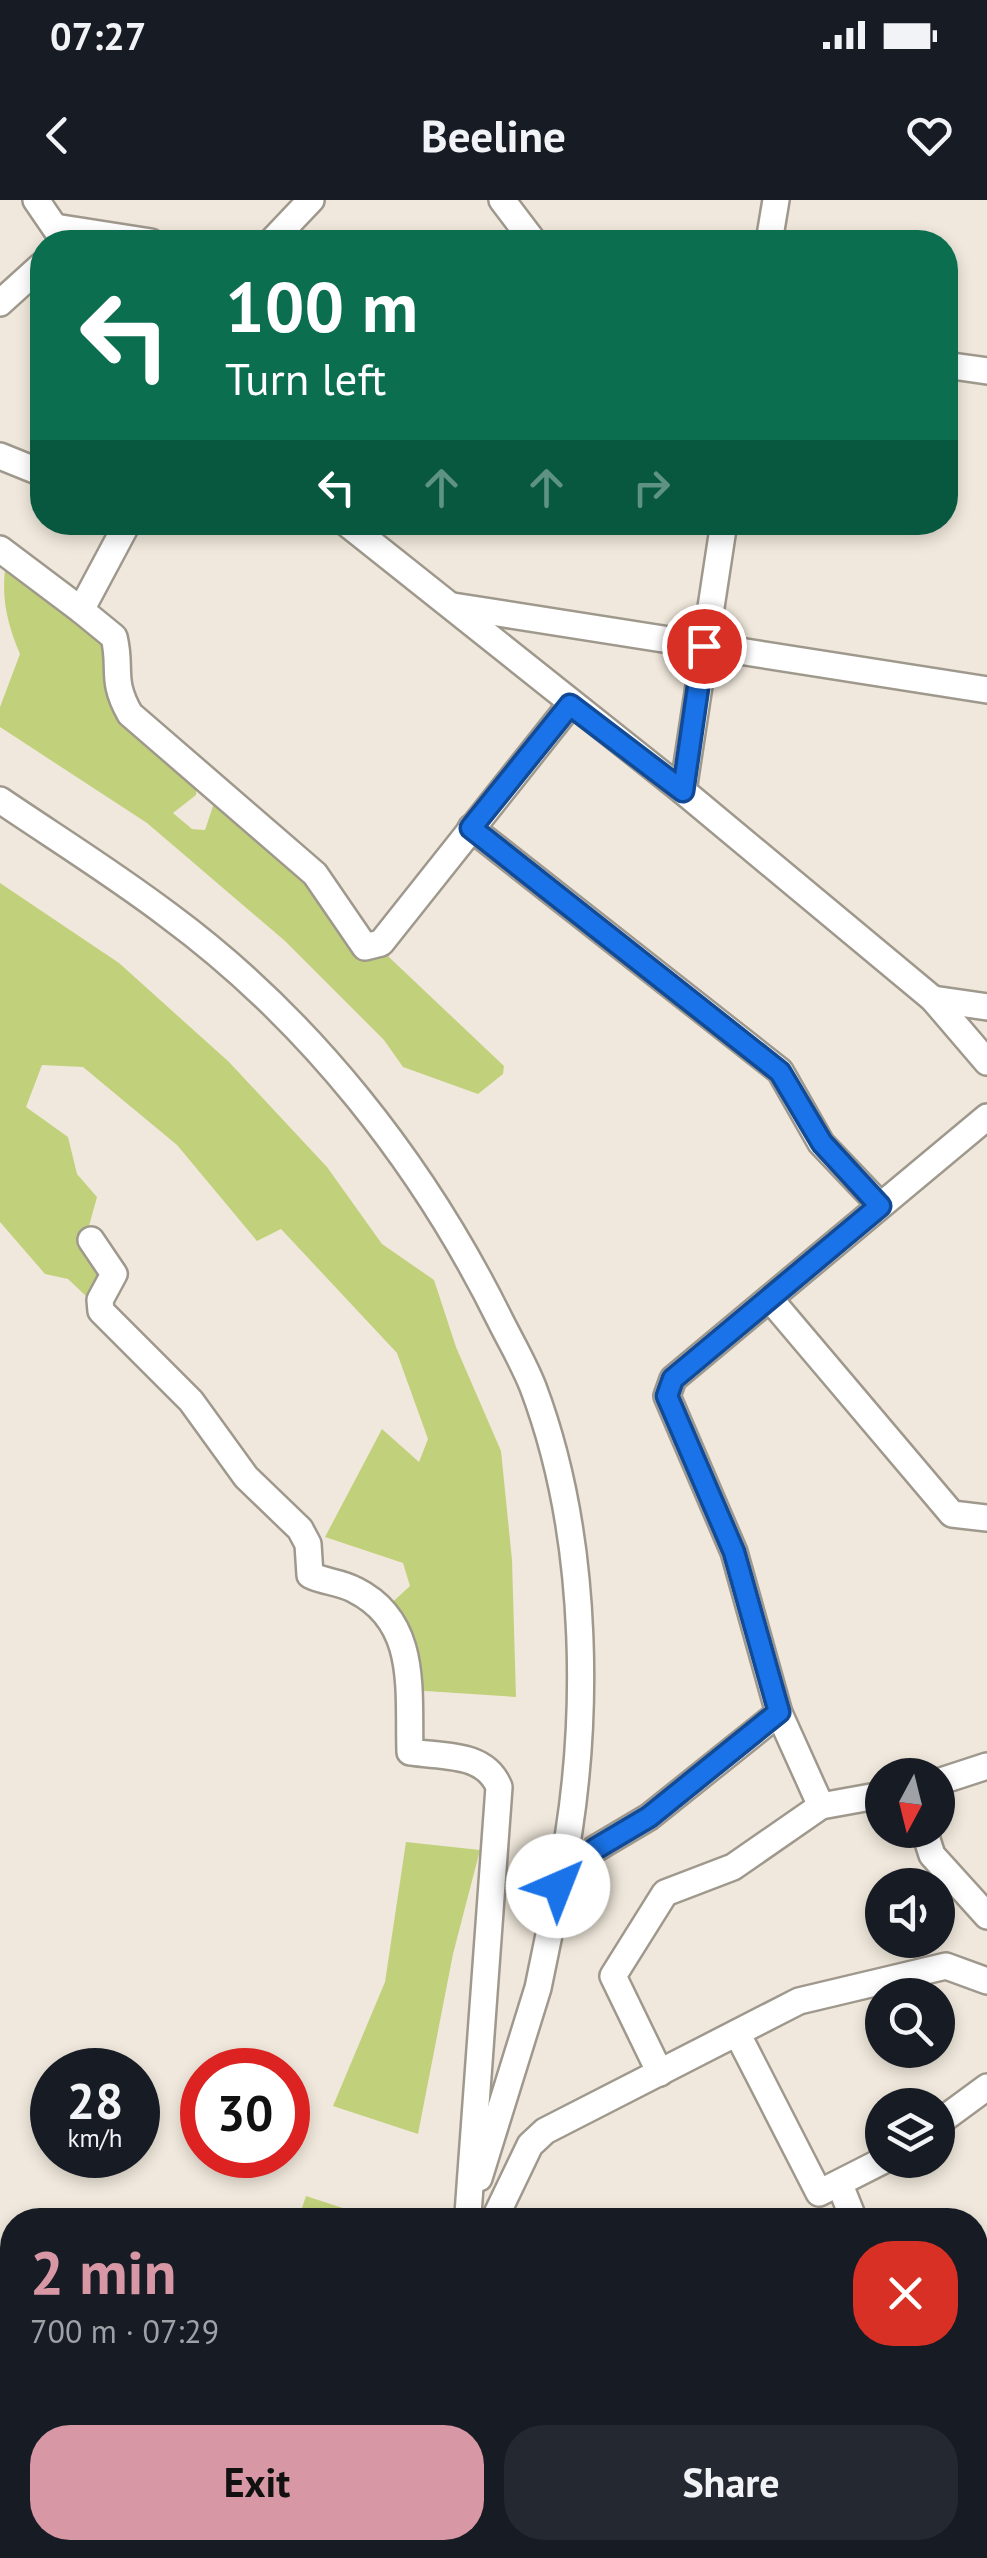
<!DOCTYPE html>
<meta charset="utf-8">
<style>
body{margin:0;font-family:"PT Sans",sans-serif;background:#242831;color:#f1f3f6;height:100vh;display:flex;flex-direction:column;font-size:38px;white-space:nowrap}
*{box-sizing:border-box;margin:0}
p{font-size:32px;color:#9ea1a6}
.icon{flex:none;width:55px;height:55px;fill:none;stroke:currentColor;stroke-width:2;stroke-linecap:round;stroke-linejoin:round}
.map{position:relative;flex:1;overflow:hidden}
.details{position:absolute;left:0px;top:2008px;width:988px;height:352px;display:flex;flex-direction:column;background:#171b24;border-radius:40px 40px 0 0;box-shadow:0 5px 15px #0003}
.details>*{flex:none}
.banner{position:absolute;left:30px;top:30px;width:928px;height:305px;border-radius:40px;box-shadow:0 5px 15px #0003;background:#0b6e4f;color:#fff;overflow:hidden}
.needle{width:65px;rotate:187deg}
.tools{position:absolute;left:865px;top:1558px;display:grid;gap:20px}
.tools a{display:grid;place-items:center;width:90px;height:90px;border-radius:50%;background:#171b24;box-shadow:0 5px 15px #0003;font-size:50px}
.speed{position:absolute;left:30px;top:1848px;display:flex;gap:20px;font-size:50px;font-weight:700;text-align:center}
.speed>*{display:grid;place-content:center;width:130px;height:130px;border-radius:50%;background:#171b24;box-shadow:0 5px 15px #0003;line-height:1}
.speed small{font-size:25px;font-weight:400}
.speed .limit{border:15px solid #d22;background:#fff;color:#111}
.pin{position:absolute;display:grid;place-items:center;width:85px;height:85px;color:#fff;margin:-42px;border:5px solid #fff;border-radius:50%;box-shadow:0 2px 10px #0007}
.me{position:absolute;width:110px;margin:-55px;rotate:44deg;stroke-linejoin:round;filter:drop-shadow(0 0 8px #0008)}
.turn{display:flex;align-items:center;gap:35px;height:210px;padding:0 30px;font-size:45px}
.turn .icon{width:130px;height:130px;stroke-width:2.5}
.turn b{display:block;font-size:70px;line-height:85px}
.lanes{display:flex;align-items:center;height:95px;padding:0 30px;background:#0003;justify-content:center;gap:50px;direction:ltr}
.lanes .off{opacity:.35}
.round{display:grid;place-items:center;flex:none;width:105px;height:105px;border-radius:40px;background:#242831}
.summary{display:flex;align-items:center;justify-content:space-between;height:170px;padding:0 30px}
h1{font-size:60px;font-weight:600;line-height:75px;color:#d797a4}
.cta{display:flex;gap:20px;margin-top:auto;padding:20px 30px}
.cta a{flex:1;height:115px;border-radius:40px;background:#d797a4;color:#111;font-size:40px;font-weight:600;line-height:115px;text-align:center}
.cta a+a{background:#242831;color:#f1f3f6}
.status{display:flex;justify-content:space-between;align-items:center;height:70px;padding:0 50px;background:#171b24;direction:ltr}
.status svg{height:28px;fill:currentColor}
header{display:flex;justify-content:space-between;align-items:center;height:130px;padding:0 30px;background:#171b24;font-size:45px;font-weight:600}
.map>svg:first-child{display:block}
</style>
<div class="status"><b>07:27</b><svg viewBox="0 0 49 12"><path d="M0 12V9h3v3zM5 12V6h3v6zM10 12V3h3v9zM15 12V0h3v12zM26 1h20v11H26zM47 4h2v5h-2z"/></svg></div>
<header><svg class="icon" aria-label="back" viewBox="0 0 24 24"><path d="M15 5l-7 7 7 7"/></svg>Beeline<svg class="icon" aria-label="heart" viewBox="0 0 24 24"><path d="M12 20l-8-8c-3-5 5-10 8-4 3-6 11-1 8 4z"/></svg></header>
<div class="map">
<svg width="987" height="2358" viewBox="0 0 987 2358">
<rect width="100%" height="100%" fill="#f0e8dc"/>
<g fill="#c1d17b">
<path d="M7,358L111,434V478L197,573L196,595L173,613L192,629L205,630L214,603L223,600L504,866L503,874L478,894L403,867L384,840L285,741L147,623L0,527V507L20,454C6,421 0,393 7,358Z"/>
<path d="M0,683L119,763L229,862L327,967L382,1044L434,1080L456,1147L501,1251L512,1360L516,1497L410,1490L386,1408L410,1386L403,1363L325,1337L382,1229L419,1262L428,1239L397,1153L281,1029L257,1041L177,945L83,867L42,865L26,907L68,937L77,974L97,997L87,1033L108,1074L86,1096L68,1079L45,1074L0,1022Z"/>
<path d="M406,1642L480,1650L453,1754L418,1934L333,1906L385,1782Z"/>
<path d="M306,1996L379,2020H298Z"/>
<path d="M12,2240V2348H309V2358H0V2253Z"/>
</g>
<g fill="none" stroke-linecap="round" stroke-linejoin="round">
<defs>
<g id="minor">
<path d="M36,0L62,38"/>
<path d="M502,0L534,42"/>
<path d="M55,27L151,42"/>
<path d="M271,42L311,0"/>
<path d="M769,42L776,0"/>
<path d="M0,103L42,65"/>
<path d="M945,165L987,171"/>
<path d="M0,256L42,273"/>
<path d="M128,322L81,410L114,437C122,469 110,479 130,514L315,674L365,747L381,743L570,505"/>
<path d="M345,322L683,591L933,799L987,862"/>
<path d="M0,349L81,410"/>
<path d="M453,406L987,490"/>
<path d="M683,591L724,322"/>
<path d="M0,600C56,638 114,674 168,715C309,819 423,964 500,1120C511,1142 524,1164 533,1187C590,1338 592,1530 559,1686"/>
<path d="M471,628L780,871L821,943L880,1005"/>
<path d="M933,799L987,807"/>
<path d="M91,1040L114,1074L100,1100L101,1111L191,1201L246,1277L300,1329L308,1344L310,1375C324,1382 341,1382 355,1390C419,1422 408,1491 410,1552C443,1557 485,1552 499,1587L468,2014"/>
<path d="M770,1099L952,1314L987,1318"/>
<path d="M938,1582L987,1566"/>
<path d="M821,1606L779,1513L734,1352L667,1196L673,1179L987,917"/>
<path d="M924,1630L932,1655L987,1716"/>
<path d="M737,1833L819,1993L884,1960"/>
<path d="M660,1873L613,1776L665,1693L733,1667L821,1606L882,1595"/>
<path d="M938,1923L987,1887"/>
<path d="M479,1978L538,1788L559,1686L595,1649L649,1617L779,1513"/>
<path d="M840,1985L854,2020"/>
<path d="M494,2020L530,1945L545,1931L799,1801L946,1766L987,1781"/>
<path d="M975,2063L987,2059"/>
<path d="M975,2343L987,2346"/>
<path d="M357,2348L358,2358"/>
<path d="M385,2358V2348"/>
<path d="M463,2358L467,2348"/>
</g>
</defs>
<use href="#minor" stroke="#9f988c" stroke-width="30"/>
<use href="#minor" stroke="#fff" stroke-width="25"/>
</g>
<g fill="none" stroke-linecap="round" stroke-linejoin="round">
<defs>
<path id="route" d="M558,1686L595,1649L649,1617L779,1512L734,1352L667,1196L673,1179L880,1006L822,943L780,872L471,628L570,505L683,591L704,446"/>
</defs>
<use href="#route" stroke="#114b97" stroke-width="25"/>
<use href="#route" stroke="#1a73e8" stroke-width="18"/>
</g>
</svg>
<div class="tools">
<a><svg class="needle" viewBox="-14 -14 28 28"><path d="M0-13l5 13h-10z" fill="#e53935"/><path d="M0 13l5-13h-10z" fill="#9ea1a6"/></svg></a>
<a><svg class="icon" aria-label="sound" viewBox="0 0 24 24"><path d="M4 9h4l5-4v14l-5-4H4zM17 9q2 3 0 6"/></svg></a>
<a><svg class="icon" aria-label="search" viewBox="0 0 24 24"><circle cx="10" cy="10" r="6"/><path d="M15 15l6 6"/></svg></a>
<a><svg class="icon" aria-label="layers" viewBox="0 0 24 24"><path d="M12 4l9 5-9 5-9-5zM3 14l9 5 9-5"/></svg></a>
</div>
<div class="speed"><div>28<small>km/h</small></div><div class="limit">30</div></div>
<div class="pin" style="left:704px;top:446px;background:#d93025"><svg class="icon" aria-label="arrive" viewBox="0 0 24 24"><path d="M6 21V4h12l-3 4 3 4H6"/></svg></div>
<svg class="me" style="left:558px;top:1686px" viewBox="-20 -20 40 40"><circle r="19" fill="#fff"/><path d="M0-13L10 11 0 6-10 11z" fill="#1a73e8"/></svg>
<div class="banner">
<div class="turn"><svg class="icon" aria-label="left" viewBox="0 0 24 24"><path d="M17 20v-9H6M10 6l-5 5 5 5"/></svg><div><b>100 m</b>Turn left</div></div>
<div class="lanes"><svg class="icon" aria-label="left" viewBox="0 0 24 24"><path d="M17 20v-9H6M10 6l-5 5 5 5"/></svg><svg class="icon off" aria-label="ahead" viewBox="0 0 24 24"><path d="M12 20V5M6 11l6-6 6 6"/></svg><svg class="icon off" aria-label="ahead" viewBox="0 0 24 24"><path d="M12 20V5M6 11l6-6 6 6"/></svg><svg class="icon off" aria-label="right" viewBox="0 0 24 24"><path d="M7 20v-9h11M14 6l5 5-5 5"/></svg></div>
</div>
<section class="details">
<div class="summary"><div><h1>2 min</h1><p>700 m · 07:29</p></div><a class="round" style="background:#d93025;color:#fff"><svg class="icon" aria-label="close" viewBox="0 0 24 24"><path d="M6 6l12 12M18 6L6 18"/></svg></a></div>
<div class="cta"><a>Exit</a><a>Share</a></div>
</section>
</div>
